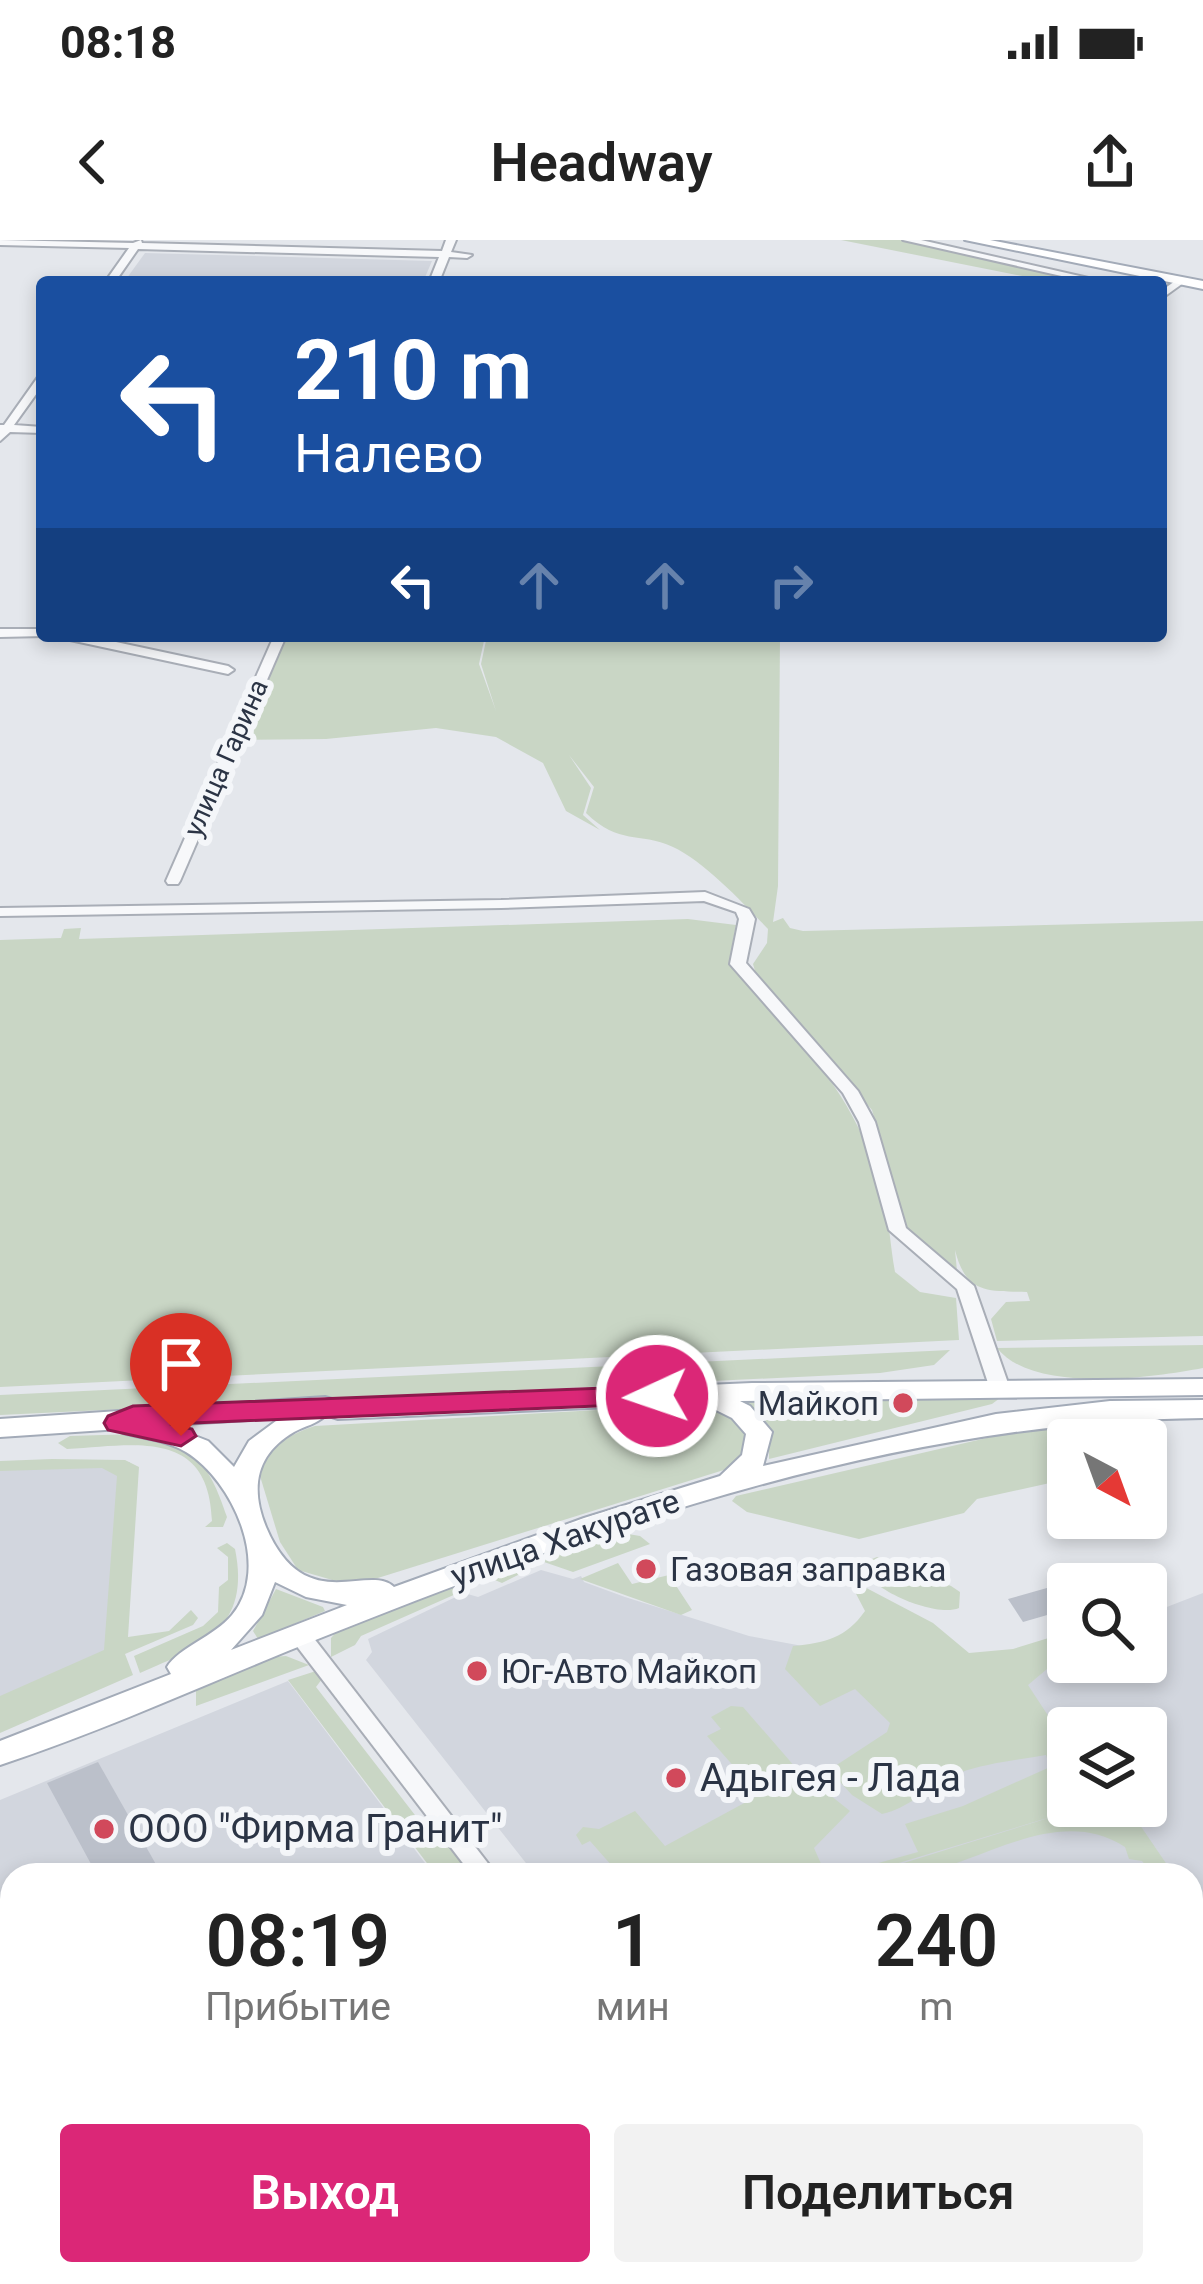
<!DOCTYPE html>
<html lang="ru">
<meta charset="utf-8">
<style>
body{margin:0;font-family:Roboto,sans-serif;background:#f2f2f2;color:#222;height:100vh;display:flex;flex-direction:column;font-size:45px;white-space:nowrap}
*{box-sizing:border-box;margin:0}
p{font-size:39px;color:#767676}
.icon{flex:none;width:66px;height:66px;fill:none;stroke:currentColor;stroke-width:2;stroke-linecap:round;stroke-linejoin:round}
.map{position:relative;flex:1;overflow:hidden}
.side{position:absolute;left:0px;top:1623px;width:1203px;height:423px;display:flex;flex-direction:column;background:#fff;border-radius:36px 36px 0 0;box-shadow:0 6px 18px #0003}
.side>*{flex:none}
.hud{position:absolute;left:36px;top:36px;width:1131px;height:366px;border-radius:12px;box-shadow:0 6px 18px #0003;background:#1a4fa0;color:#fff;overflow:hidden}
.needle{width:78px;rotate:139deg}
.controls{position:absolute;left:1047px;top:1179px;display:grid;gap:24px}
.controls a{display:grid;place-items:center;width:120px;height:120px;border-radius:12px;background:#fff;box-shadow:0 6px 18px #0003;font-size:60px}
.pin{position:absolute;display:grid;place-items:center;width:102px;height:102px;color:#fff;margin:-123px -51px;border-radius:50% 50% 50% 0;rotate:-45deg;box-shadow:0 0 12px #0007}
.pin .icon{rotate:45deg}
.me{position:absolute;width:132px;margin:-66px;rotate:267deg;stroke-linejoin:round;filter:drop-shadow(0 0 9px #0008)}
.turn{display:flex;align-items:center;gap:42px;height:252px;padding:0 60px;font-size:54px}
.turn .icon{width:156px;height:156px;stroke-width:2.5}
.turn b{display:block;font-size:84px;line-height:102px}
.lanes{display:flex;align-items:center;height:114px;padding:0 60px;background:#0003;justify-content:center;gap:60px;direction:ltr}
.lanes .off{opacity:.35}
.eta{display:flex;justify-content:space-evenly;align-items:center;height:204px;text-align:center}
.eta b{font-size:72px;font-weight:600;line-height:84px}
.action{display:flex;gap:24px;margin-top:auto;padding:24px 60px}
.action a{flex:1;height:138px;border-radius:12px;background:#db2777;color:#fff;font-size:48px;font-weight:600;line-height:138px;text-align:center}
.action a+a{background:#f2f2f2;color:#222}
.status{display:flex;justify-content:space-between;align-items:center;height:84px;padding:0 60px;background:#fff;direction:ltr}
.status svg{height:33px;fill:currentColor}
header{display:flex;justify-content:space-between;align-items:center;height:156px;padding:0 60px;background:#fff;font-size:54px;font-weight:600}
.map>svg:first-child{display:block}
</style>
<div class="status"><b>08:18</b><svg viewBox="0 0 49 12"><path d="M0 12V9h3v3zM5 12V6h3v6zM10 12V3h3v9zM15 12V0h3v12zM26 1h20v11H26zM47 4h2v5h-2z"/></svg></div>
<header><svg class="icon" aria-label="back" viewBox="0 0 24 24"><path d="M15 5l-7 7 7 7"/></svg>Headway<svg class="icon" aria-label="share" viewBox="0 0 24 24"><path d="M12 15V3M7 8l5-5 5 5M5 13v7h14v-7"/></svg></header>
<div class="map">
<svg width="1203" height="2044" viewBox="0 0 1203 2044">
<rect width="100%" height="100%" fill="#e4e7ec"/>
<g fill="#d2d6de" fill-rule="evenodd">
<path d="M145,13L432,21L423,42H124Z"/>
<path d="M130,1222L119,1415L0,1467V1228Z"/>
<path d="M541,1330L573,1339L581,1336L584,1342L625,1357L749,1396L1025,1447L1021,1422L1068,1405V1422H1146V1375L1203,1353V2044H860L852,2034H1191V1635H531L533,1632L366,1420L372,1412L368,1399L464,1353L478,1357ZM1068,1488H1146V1566H1068Z"/>
<path d="M288,1441L434,1635H12V1693L0,1672V1560Z"/>
<path d="M446,2034H705L689,2044H453Z"/>
</g>
<g fill="#c9d6c5">
<path d="M841,0H900L1091,42H1052Z"/>
<path d="M286,396H485L479,424L496,471L481,424L487,396H780L778,646L773,682L783,678L790,688L803,691L1203,681V1096L997,1101L991,1079L1006,1062L1030,1061L1027,1052C987,1051 966,1054 955,1010L957,1031L906,988L872,870L758,741L753,724L767,703L768,689C745,665 704,621 673,607C638,591 620,606 586,573L594,547L569,515L591,548L583,575L600,590L566,571L543,523L496,497L436,488L326,499L240,500Z"/>
<path d="M688,679L736,685L730,717L741,736C804,804 857,858 882,950C889,976 890,1005 895,1032L920,1052L956,1058L959,1100L0,1147V700L61,698L64,689L81,688L79,699Z"/>
<path d="M1203,1105V1128C1151,1138 1033,1154 997,1108Z"/>
<path d="M950,1110L934,1125L880,1133L0,1175V1155Z"/>
<path d="M995,1155L1000,1158L992,1164L769,1219V1187L740,1158Z"/>
<path d="M705,1164L747,1188L748,1210L727,1229L365,1342L346,1344L298,1330L280,1302L260,1236C267,1208 289,1194 315,1186Z"/>
<path d="M1065,1180L1094,1182L1103,1195L1100,1200H1068V1239L977,1259L964,1273L859,1299L747,1272L732,1261L736,1256Z"/>
<path d="M135,1194C194,1205 208,1220 227,1277L223,1287H205L212,1281C209,1188 136,1205 67,1209L58,1203L70,1196Z"/>
<path d="M52,1219L125,1220L139,1227L128,1397L169,1391L191,1370L198,1378L193,1385L125,1414L133,1435L0,1493V1456L104,1410L117,1236L102,1228L0,1231V1221Z"/>
<path d="M622,1293L640,1296L650,1304L573,1332L544,1322L502,1343L483,1335Z"/>
<path d="M227,1303L235,1309C251,1387 203,1406 140,1433L134,1416L203,1386L218,1372L219,1347L228,1340V1317L217,1308Z"/>
<path d="M877,1317L951,1346L960,1352L959,1368C935,1378 867,1349 860,1324Z"/>
<path d="M618,1323L632,1344L669,1335L692,1370L681,1375L580,1339Z"/>
<path d="M855,1342L933,1383L969,1413L1013,1409L1068,1392V1402L1053,1408L1058,1410L1053,1424L1028,1445L1068,1506V1566H1127L1174,1635H1154L1142,1621L1129,1619L1125,1607C1060,1565 987,1619 921,1634C904,1638 883,1635 865,1635L1087,1566L859,1635H835L918,1612L905,1584L963,1566L1050,1527L1046,1515C1018,1520 986,1523 959,1533C930,1544 913,1567 882,1574L852,1555L829,1530L887,1492L890,1483L855,1449L820,1466L785,1429L793,1406C825,1403 846,1398 865,1371L853,1348Z"/>
<path d="M458,1345L474,1346L361,1396L355,1405L331,1417V1398L339,1389Z"/>
<path d="M276,1349L323,1367L325,1371L258,1399L253,1391Z"/>
<path d="M286,1416L309,1425L196,1466V1445L272,1417Z"/>
<path d="M316,1431L322,1439L316,1447L418,1579L436,1582L466,1623L461,1631L436,1635L288,1440Z"/>
<path d="M731,1466L743,1467L796,1528L850,1571L814,1608L826,1635H620L590,1601L582,1605L576,1595L583,1587L599,1589L635,1571L665,1606L759,1555L707,1496L721,1489L711,1477Z"/>
<path d="M1197,1698L1203,1707V1937L1191,1928V1701Z"/>
<path d="M12,1755V1881L0,1893V1761Z"/>
<path d="M187,2034H443L450,2044H203Z"/>
</g>
<g fill="#bbc0ca">
<path d="M1068,1342V1369L1023,1382L1008,1359Z"/>
<path d="M98,1522L162,1635H97L47,1543Z"/>
</g>
<g fill="none" stroke-linecap="round" stroke-linejoin="round">
<defs>
<g id="minor">
<path d="M0,0L133,3L141,0L142,3L442,11L446,0H456L451,12L472,15L467,18L449,17L439,42H429L439,17L138,9L115,42H105L129,8L0,5Z"/>
<path d="M903,0H921L1106,42H1088Z"/>
<path d="M1178,39L1186,41L1161,59V51Z"/>
<path d="M42,136V146L14,185L42,187V193L10,192L0,201V185H4L38,137Z"/>
<path d="M0,389H42V396H45L0,397Z"/>
<path d="M64,396H88L228,426L234,430L228,434L70,400Z"/>
<path d="M274,396H286L180,641L178,644H168L166,641Z"/>
<path d="M705,652L749,669L755,679L746,723L858,851L875,882L906,988L974,1046L1009,1146L1006,1150H992L989,1146L957,1049L889,990L859,882L843,853L730,724L739,679L736,672L704,661L501,668L0,676V668L501,660Z"/>
<path d="M299,1386L306,1388L497,1635H472L292,1400L288,1394L292,1388Z"/>
<path d="M782,2034H811L815,2044H786Z"/>
</g>
<g id="major">
<path d="M965,0H990L1203,41V49Z"/>
<path d="M1203,1139V1155L740,1161L750,1166L772,1192L763,1226L996,1174L1110,1161L1203,1160V1178C898,1181 603,1285 323,1397C216,1439 109,1489 0,1525V1501L171,1434L167,1427C178,1408 215,1396 232,1375C272,1327 233,1241 186,1212C166,1200 144,1199 123,1193L120,1189L0,1197V1179L325,1157L339,1161L752,1143ZM702,1163L732,1178L746,1194L742,1215L720,1236L584,1278L394,1347C369,1322 305,1379 266,1287C250,1248 256,1214 294,1192C305,1186 317,1184 326,1175L338,1179ZM280,1178L249,1201L234,1227L208,1201L167,1185ZM275,1342L306,1357L347,1365L231,1410L262,1375Z"/>
</g>
</defs>
<use href="#minor" stroke="#a9aeb7" stroke-width="4"/>
<use href="#major" stroke="#a3abb8" stroke-width="4"/>
<use href="#minor" fill="#f7f8fa" fill-rule="evenodd"/>
<use href="#major" fill="#fff" fill-rule="evenodd"/>
</g>
<path fill="#db2777" stroke="#8e194d" stroke-width="3" d="M657,1146L672,1156L667,1163L170,1184L192,1189L196,1196L181,1206L108,1190L104,1183L108,1176L133,1166Z"/>
<g fill="#d1495b" stroke="#f4f6f9" stroke-width="4.5">
<circle cx="903" cy="1163" r="12"/>
<circle cx="646" cy="1329" r="12"/>
<circle cx="477" cy="1431" r="12"/>
<circle cx="676" cy="1538" r="12"/>
<circle cx="104" cy="1589" r="12"/>
</g>
<g text-anchor="middle" dominant-baseline="central" stroke-width="12" stroke-linejoin="round" paint-order="stroke">
<g font-size="27" fill="#2b3445" stroke="#f4f6f9">
<text transform="translate(226 518) rotate(-66)">улица Гарина</text>
</g>
<g font-size="33" fill="#2b3445" stroke="#f4f6f9" text-anchor="start">
<text x="879" y="1163" text-anchor="end">Майкоп</text>
<text x="670" y="1329">Газовая заправка</text>
<text x="501" y="1431">Юг-Авто Майкоп</text>
</g>
<g font-size="33" fill="#2b3445" stroke="#f4f6f9">
<text transform="translate(565 1298) rotate(-19)">улица Хакурате</text>
</g>
<g font-size="39" fill="#2b3445" stroke="#f4f6f9" text-anchor="start">
<text x="700" y="1538">Адыгея - Лада</text>
<text x="128" y="1589">ООО "Фирма Гранит"</text>
</g>
</g>
</svg>
<div class="controls">
<a><svg class="needle" viewBox="-14 -14 28 28"><path d="M0-13l5 13h-10z" fill="#e53935"/><path d="M0 13l5-13h-10z" fill="#767676"/></svg></a>
<a><svg class="icon" aria-label="search" viewBox="0 0 24 24"><circle cx="10" cy="10" r="6"/><path d="M15 15l6 6"/></svg></a>
<a><svg class="icon" aria-label="layers" viewBox="0 0 24 24"><path d="M12 4l9 5-9 5-9-5zM3 14l9 5 9-5"/></svg></a>
</div>
<div class="pin" style="left:181px;top:1196px;background:#d93025"><svg class="icon" aria-label="arrive" viewBox="0 0 24 24"><path d="M6 21V4h12l-3 4 3 4H6"/></svg></div>
<svg class="me" style="left:657px;top:1156px" viewBox="-20 -20 40 40"><circle r="17" fill="#db2777" stroke="#fff" stroke-width="3"/><path d="M0-11L8 9 0 5-8 9z" fill="#fff"/></svg>
<div class="hud">
<div class="turn"><svg class="icon" aria-label="left" viewBox="0 0 24 24"><path d="M17 20v-9H6M10 6l-5 5 5 5"/></svg><div><b>210 m</b>Налево</div></div>
<div class="lanes"><svg class="icon" aria-label="left" viewBox="0 0 24 24"><path d="M17 20v-9H6M10 6l-5 5 5 5"/></svg><svg class="icon off" aria-label="ahead" viewBox="0 0 24 24"><path d="M12 20V5M6 11l6-6 6 6"/></svg><svg class="icon off" aria-label="ahead" viewBox="0 0 24 24"><path d="M12 20V5M6 11l6-6 6 6"/></svg><svg class="icon off" aria-label="right" viewBox="0 0 24 24"><path d="M7 20v-9h11M14 6l5 5-5 5"/></svg></div>
</div>
<section class="side">
<div class="eta">
<div><b>08:19</b><p>Прибытие</p></div>
<div><b>1</b><p>мин</p></div>
<div><b>240</b><p>m</p></div>
</div>
<div class="action"><a>Выход</a><a>Поделиться</a></div>
</section>
</div>
